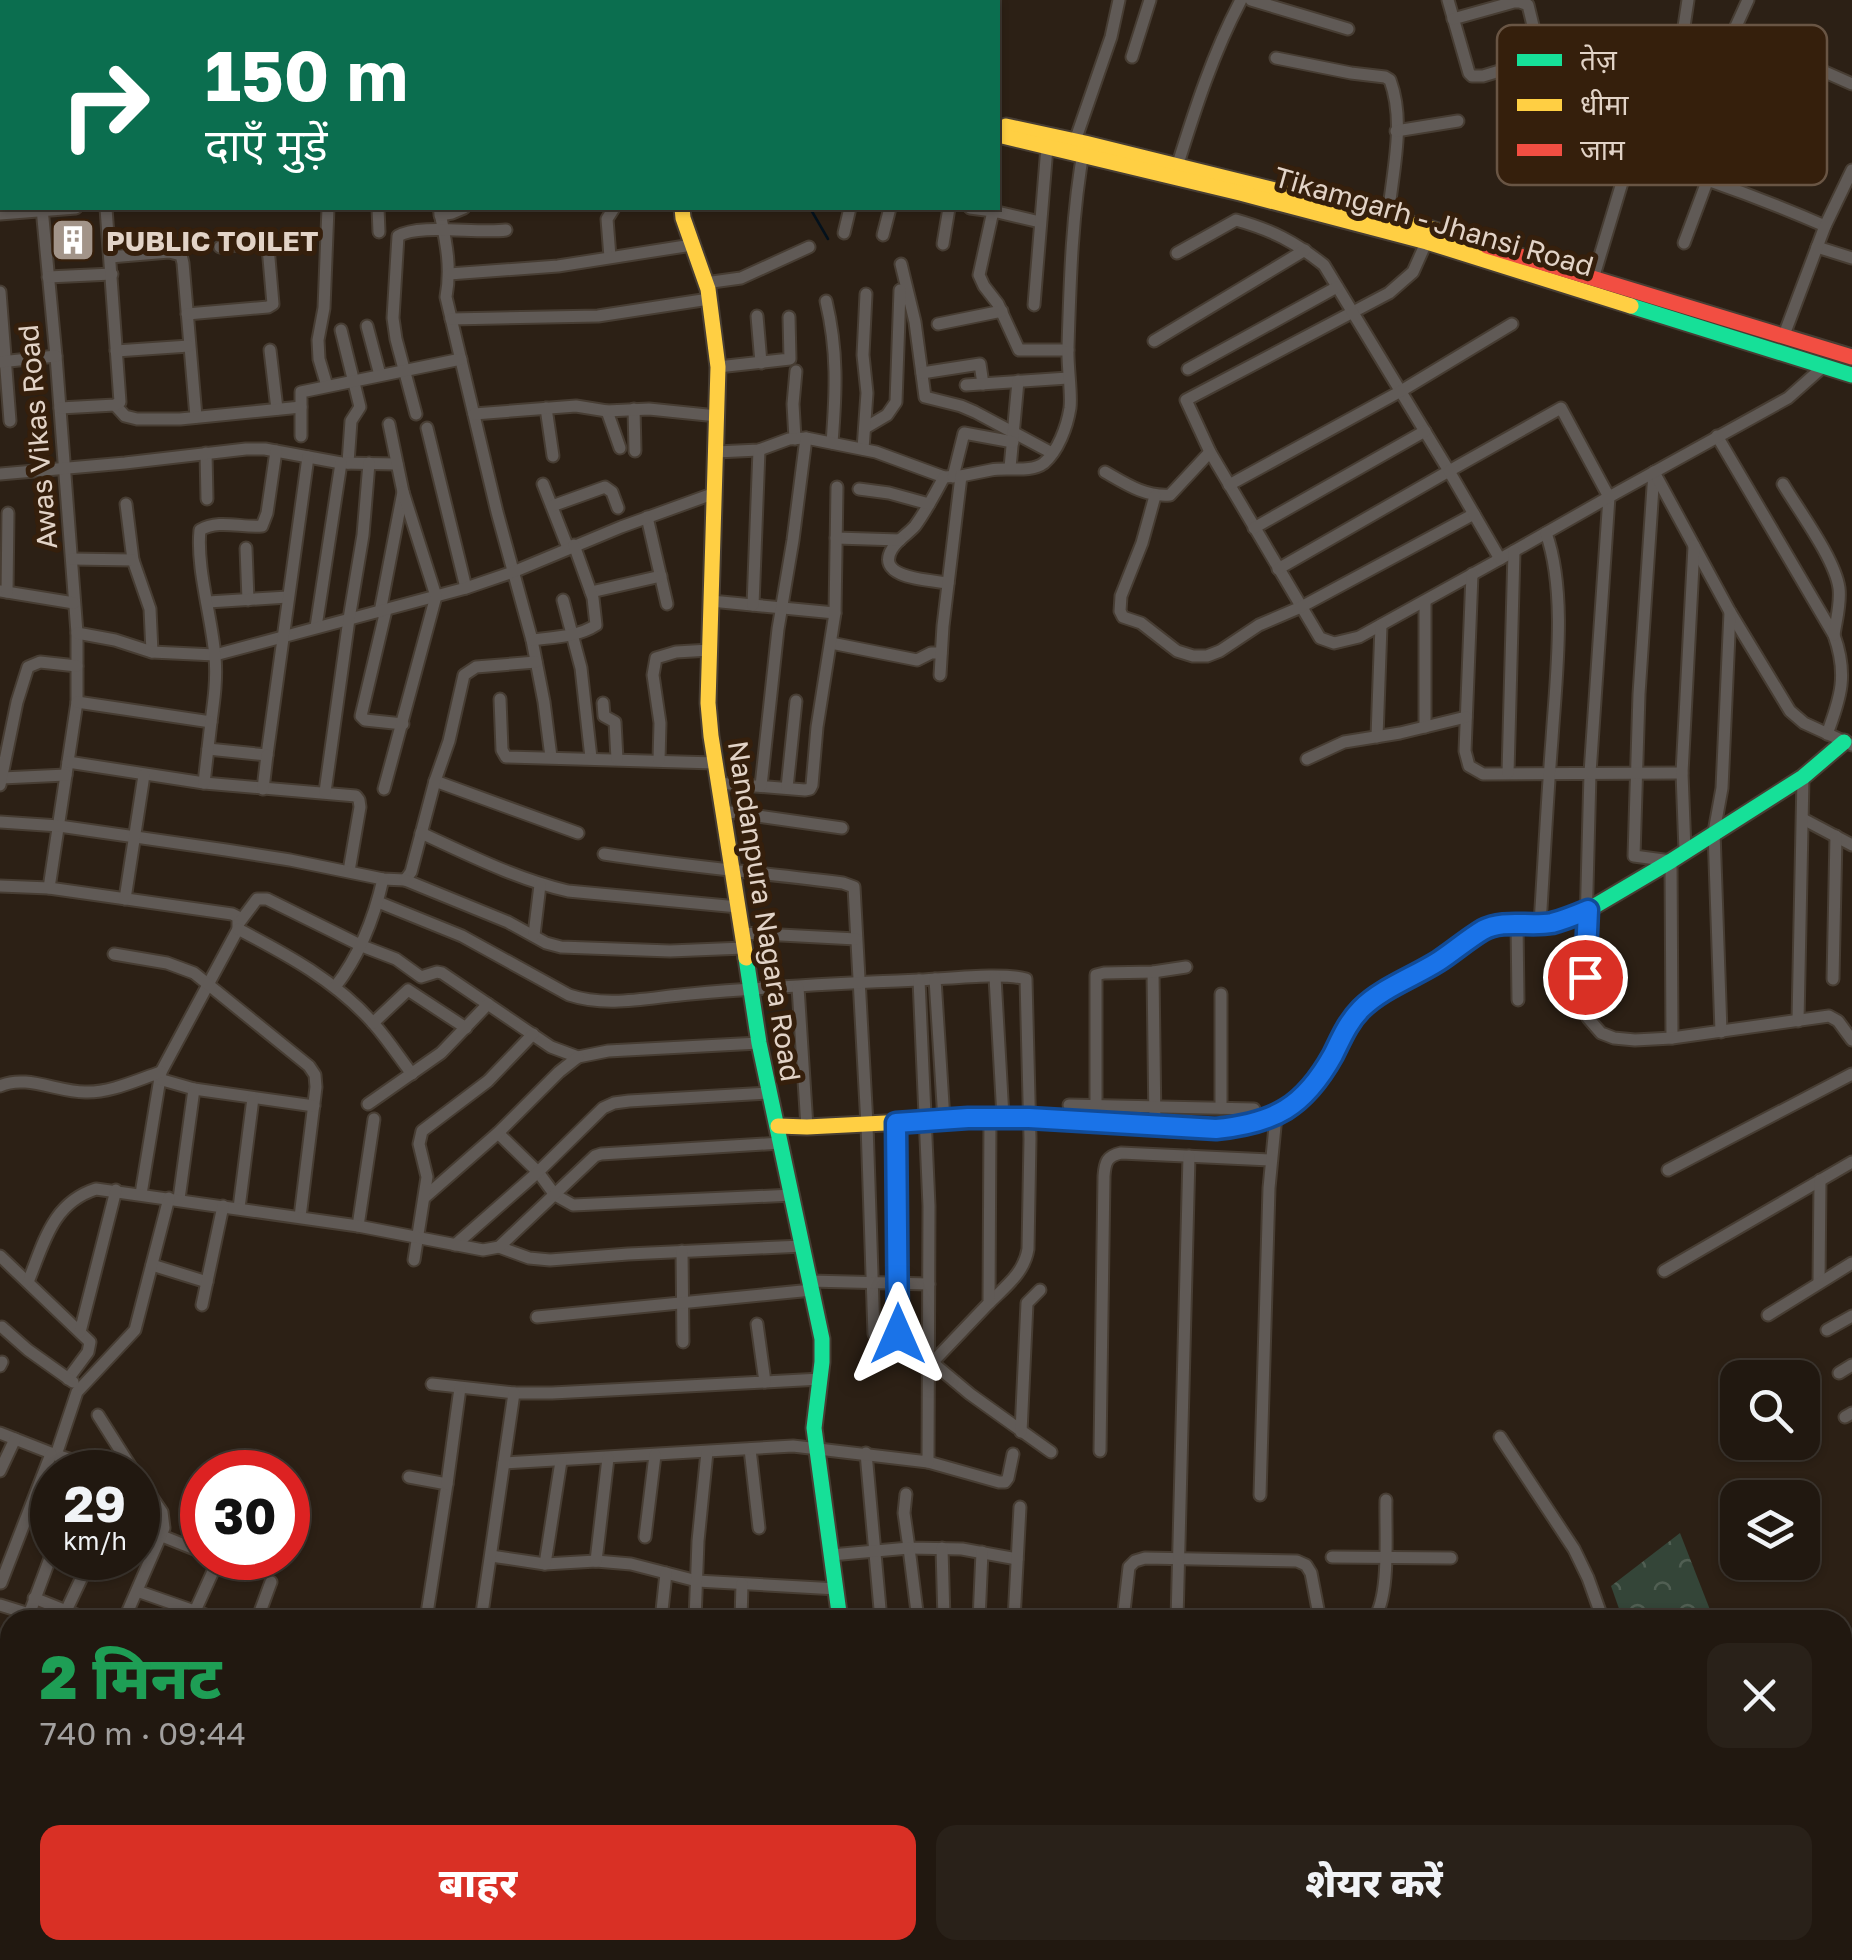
<!DOCTYPE html>
<html lang="hi">
<meta charset="utf-8">
<style>
body{margin:0;font-family:"Golos Text","Noto Sans Devanagari",sans-serif;background:#292119;color:#f1f3f6;height:100vh;display:flex;flex-direction:column;font-size:38px;white-space:nowrap}
*{box-sizing:border-box;margin:0}
p{font-size:32px;color:#a2a09f}
.icon{flex:none;width:55px;height:55px;fill:none;stroke:currentColor;stroke-width:2;stroke-linecap:round;stroke-linejoin:round}
.map{position:relative;flex:1;overflow:hidden}
.panel{position:absolute;left:0px;top:1610px;width:1852px;height:350px;display:flex;flex-direction:column;background:#211810;border-radius:30px 30px 0 0;box-shadow:0 2px 8px #0004,0 0 0 2px #3e3730}
.panel>*{flex:none}
.banner{position:absolute;left:0px;top:0px;width:1000px;height:210px;box-shadow:0 2px 8px #0004,0 0 0 2px #3e3730;background:#0b6e4f;color:#fff;overflow:hidden}
.buttons{position:absolute;left:1720px;top:1360px;display:grid;gap:20px}
.buttons a{display:grid;place-items:center;width:100px;height:100px;border-radius:20px;background:#211810;box-shadow:0 2px 8px #0004,0 0 0 2px #3e3730;font-size:50px}
.speed{position:absolute;left:30px;top:1450px;display:flex;gap:20px;font-size:50px;font-weight:700;text-align:center}
.speed>*{display:grid;place-content:center;width:130px;height:130px;border-radius:50%;background:#211810;box-shadow:0 2px 8px #0004,0 0 0 2px #3e3730;line-height:1}
.speed small{font-size:25px;font-weight:400}
.speed .limit{border:15px solid #d22;background:#fff;color:#111}
.pin{position:absolute;display:grid;place-items:center;width:85px;height:85px;color:#fff;margin:-42px;border:5px solid #fff;border-radius:50%;box-shadow:0 2px 10px #0007}
.me{position:absolute;width:110px;margin:-55px;rotate:0deg;stroke-linejoin:round;filter:drop-shadow(0 0 8px #0008)}
.turn{display:flex;align-items:center;gap:35px;height:210px;padding:0 40px;font-size:45px}
.turn .icon{width:130px;height:130px;stroke-width:2.5}
.turn b{display:block;font-size:70px;line-height:85px}
.round{display:grid;place-items:center;flex:none;width:105px;height:105px;border-radius:20px;background:#292119}
.head{display:flex;align-items:center;justify-content:space-between;height:170px;padding:0 40px}
h1{font-size:60px;font-weight:800;line-height:75px;color:#1e9e55}
.cta{display:flex;gap:20px;margin-top:auto;padding:20px 40px}
.cta a{flex:1;height:115px;border-radius:20px;background:#d93025;color:#fff;font-size:40px;font-weight:800;line-height:115px;text-align:center}
.cta a+a{background:#292119;color:#f1f3f6}
.map>svg:first-child{display:block}
</style>
<div class="map">
<svg width="1852" height="1960" viewBox="0 0 1852 1960">
<defs>
<pattern id="park-crowns" width="20" height="18" patternUnits="userSpaceOnUse" patternTransform="scale(2.5)"><rect width="20" height="18" fill="#344538"/><path d="M2 6a3 3 0 1 1 6 0M12 15a3 3 0 1 1 6 0" fill="none" stroke="#515f53"/></pattern>
</defs>
<rect width="100%" height="100%" fill="#2c2015"/>
<path fill="url(#park-crowns)" d="M1680,1533L1714,1620H1623L1611,1586Z"/>
<g fill="none" stroke-linecap="round" stroke-linejoin="round">
<g stroke="#04111c" stroke-width="2.5">
<path d="M727,0L728,2"/>
<path d="M810,208L828,239"/>
</g>
<defs>
<g id="street">
<path d="M103,0V2"/>
<path d="M131,0L140,2"/>
<path d="M764,0V2"/>
<path d="M1251,0L1348,29"/>
<path d="M1448,0L1469,73L1472,76H1483L1542,58"/>
<path d="M1748,0L1727,46L1730,51L1825,72L1852,84"/>
<path d="M37,2V0"/>
<path d="M290,2V0"/>
<path d="M639,2V0"/>
<path d="M679,2L680,0"/>
<path d="M834,2L835,0"/>
<path d="M1453,19L1514,2H1520L1528,5L1554,112"/>
<path d="M1535,32L1625,33L1715,57H1719L1728,48"/>
<path d="M0,56H2"/>
<path d="M1132,57L1150,0"/>
<path d="M1276,58L1351,73L1385,77L1390,80C1406,123 1392,173 1388,218"/>
<path d="M1674,93L1688,0"/>
<path d="M1396,131L1458,121"/>
<path d="M1075,141L1111,37L1119,0"/>
<path d="M0,150L2,149"/>
<path d="M1630,155C1697,175 1761,198 1825,226"/>
<path d="M1177,167C1195,109 1213,53 1241,0"/>
<path d="M42,208L56,356L77,633V702L49,888"/>
<path d="M378,208L379,232"/>
<path d="M439,208C445,238 452,265 446,297L497,512L532,640L544,702L551,757"/>
<path d="M970,208L993,211"/>
<path d="M0,214L76,208"/>
<path d="M440,215L452,213L464,208"/>
<path d="M1040,222L993,211L979,275L984,286L998,304L1019,350H1068"/>
<path d="M844,233L850,208"/>
<path d="M883,235L890,208"/>
<path d="M1429,236L1413,272L1389,293L1186,400L1210,452L1320,638L1334,643L1359,637L1500,559"/>
<path d="M1684,243L1708,179"/>
<path d="M943,244L949,208"/>
<path d="M1817,247L1852,258"/>
<path d="M1177,253L1236,220C1272,230 1295,242 1324,265L1449,471L1278,569"/>
<path d="M110,257L169,252L181,255L183,263L196,417"/>
<path d="M610,257L607,219L614,208"/>
<path d="M901,264L915,322L925,397L961,406L975,412L1052,453"/>
<path d="M449,274L558,266L692,245"/>
<path d="M48,277L112,274"/>
<path d="M1593,279L1639,126C1657,114 1688,119 1710,118"/>
<path d="M705,283L741,278L809,247"/>
<path d="M0,292L10,421"/>
<path d="M826,301C838,351 836,392 832,443"/>
<path d="M1034,305L1047,147"/>
<path d="M187,314L268,307L273,304L268,247L265,242L220,247"/>
<path d="M757,316L761,363"/>
<path d="M451,319L598,316L709,299"/>
<path d="M938,324L1002,311"/>
<path d="M367,326L380,375"/>
<path d="M341,330L360,407L351,421L348,463"/>
<path d="M1784,335L1825,226L1852,170"/>
<path d="M1154,341L1305,250"/>
<path d="M270,350L277,409"/>
<path d="M116,351L189,346"/>
<path d="M0,362L56,356"/>
<path d="M718,367L790,359L789,317"/>
<path d="M1188,369L1337,287"/>
<path d="M922,373L980,364L983,384"/>
<path d="M966,385L1068,378"/>
<path d="M327,386L319,359L318,340L324,308L328,208"/>
<path d="M115,405L125,416L137,419H180L301,407"/>
<path d="M60,408L115,405L120,402L106,208"/>
<path d="M546,408L553,456"/>
<path d="M634,409L635,451"/>
<path d="M607,411L620,448"/>
<path d="M416,414L396,339L393,318L398,236C420,223 477,234 506,230"/>
<path d="M474,414L576,406L607,411L649,409L717,416"/>
<path d="M427,428L466,588"/>
<path d="M865,428L887,415L896,402L900,290"/>
<path d="M301,436V392L461,359"/>
<path d="M1717,436L1834,635C1848,674 1841,697 1827,734"/>
<path d="M795,439L793,404L796,371"/>
<path d="M863,449L867,393L863,355L866,294"/>
<path d="M716,452L759,450L789,439L806,438L876,452L944,477L961,476"/>
<path d="M206,453L207,499"/>
<path d="M1010,468L1018,381"/>
<path d="M1105,472C1126,484 1145,497 1170,495L1210,452"/>
<path d="M1654,472L1639,694L1634,856L1671,861L1672,1038"/>
<path d="M1654,472L1730,612L1790,711L1804,723L1852,745"/>
<path d="M0,474L125,463L246,449H265L341,463L397,464"/>
<path d="M944,477C935,494 926,511 915,526C908,534 897,540 892,549C874,579 931,580 948,583"/>
<path d="M953,477L964,433L1013,442"/>
<path d="M543,484L568,548"/>
<path d="M1783,484C1799,511 1835,559 1839,588C1841,604 1836,620 1834,635"/>
<path d="M1229,485L1401,391L1512,324"/>
<path d="M859,489L889,493L929,504"/>
<path d="M1155,496L1142,543L1121,596L1120,611L1123,617L1141,623L1177,651L1193,656H1207L1220,651L1259,625L1301,607L1474,514"/>
<path d="M1609,497L1590,773L1584,1004L1588,1018L1601,1033L1614,1038L1635,1040L1672,1038L1829,1016L1838,1021L1852,1040"/>
<path d="M1609,497L1500,559L1449,471L1561,408L1609,497L1788,398L1824,366"/>
<path d="M126,504L133,560"/>
<path d="M552,506L605,487L612,492L618,508"/>
<path d="M647,517L667,604"/>
<path d="M1254,528L1425,431"/>
<path d="M836,538L900,540"/>
<path d="M246,548L248,600"/>
<path d="M72,559L133,560L150,609L152,652"/>
<path d="M1472,574L1465,751L1469,766L1483,774L1682,773"/>
<path d="M0,591L74,603"/>
<path d="M7,592L8,513"/>
<path d="M591,592L661,576"/>
<path d="M563,600L581,668L591,758"/>
<path d="M711,601L835,613"/>
<path d="M208,602L288,597"/>
<path d="M1425,602V727"/>
<path d="M753,605L759,450"/>
<path d="M386,610L361,716L365,720L403,724"/>
<path d="M380,612L403,492L389,424"/>
<path d="M316,627L341,463"/>
<path d="M77,633L115,640L152,652L215,655L466,588L513,572L621,527L715,493"/>
<path d="M532,640C553,637 578,637 596,625L593,598L574,545"/>
<path d="M831,643L917,660L931,653H941"/>
<path d="M940,675L943,626L961,476C971,474 981,472 991,470C1007,467 1031,473 1044,463C1058,451 1067,427 1070,408C1072,393 1067,365 1068,347C1070,281 1072,212 1084,147"/>
<path d="M500,699L502,750L506,757L715,763"/>
<path d="M77,702L211,722C214,700 217,679 215,657C212,618 196,568 200,530C219,519 241,528 262,526L267,513L276,451"/>
<path d="M603,703L604,716L615,722L617,759"/>
<path d="M1377,737L1381,625"/>
<path d="M208,749L267,755L308,457"/>
<path d="M1307,759L1344,742L1400,733L1466,717"/>
<path d="M659,760L660,723L653,675L656,658L676,652L710,650"/>
<path d="M68,762L204,783L356,796L359,800L360,807L349,871"/>
<path d="M1508,773L1514,551"/>
<path d="M2,778L66,775"/>
<path d="M435,781L578,833"/>
<path d="M204,783L211,722"/>
<path d="M718,783L805,790L810,789L812,785L817,727L835,613L837,487"/>
<path d="M0,785L17,702L28,667L40,662L77,666"/>
<path d="M761,786L778,629L793,540L806,438"/>
<path d="M787,788L796,701"/>
<path d="M263,789L267,755"/>
<path d="M384,789L436,596L403,492"/>
<path d="M325,792L349,619L363,535L369,463"/>
<path d="M723,811L842,828"/>
<path d="M1803,819L1852,845"/>
<path d="M0,822L59,826L226,850L290,860L383,879L405,880L411,872L435,781L449,741L464,675L476,667L536,662"/>
<path d="M421,833C469,855 516,879 568,891L738,907"/>
<path d="M1685,851L1682,773L1694,546"/>
<path d="M604,854C683,866 763,873 843,883L854,887L867,1125L874,1334"/>
<path d="M405,880L508,922L546,943L561,947L670,951L744,948"/>
<path d="M0,886L49,888L232,914L238,917V929L161,1072L141,1194"/>
<path d="M125,899L144,775"/>
<path d="M378,902L462,936L569,995C608,1008 651,997 690,994C766,987 843,983 919,980C947,979 1001,972 1026,979L1030,1139L1028,1249C1024,1273 1006,1286 989,1303"/>
<path d="M239,923L257,899H267L362,946L396,959L421,977L437,972L442,973L551,1047L578,1057L608,1051L759,1043"/>
<path d="M1517,924L1518,1000"/>
<path d="M1540,924C1544,863 1547,801 1552,739C1556,677 1567,592 1546,533"/>
<path d="M238,929C288,955 336,981 374,1024C388,1040 399,1057 412,1074"/>
<path d="M742,933L856,939"/>
<path d="M534,935L540,885"/>
<path d="M114,954L167,963L194,973L309,1066L315,1075L316,1087L300,1217"/>
<path d="M1153,972L1155,1126"/>
<path d="M995,977L1003,1117"/>
<path d="M935,979L944,1120"/>
<path d="M1833,979L1836,836"/>
<path d="M335,987C360,955 374,919 383,879"/>
<path d="M798,987L807,1127"/>
<path d="M1221,994V1108"/>
<path d="M1798,1021L1803,777"/>
<path d="M373,1023L408,990L466,1028"/>
<path d="M1721,1032L1714,832L1722,788L1730,612"/>
<path d="M159,1079L194,1089L314,1106"/>
<path d="M0,1086C25,1074 58,1092 85,1092C110,1093 137,1080 161,1072"/>
<path d="M368,1104L441,1053L488,1004"/>
<path d="M1069,1105L1254,1109"/>
<path d="M1096,1105V975L1104,973L1153,972L1186,967"/>
<path d="M896,1123L898,1334"/>
<path d="M498,1133L538,1172L555,1195L573,1205L793,1195"/>
<path d="M1668,1170L1852,1074"/>
<path d="M425,1197L498,1133L559,1072L578,1057"/>
<path d="M179,1199L194,1089"/>
<path d="M239,1208L253,1098"/>
<path d="M358,1226L374,1119"/>
<path d="M455,1245L538,1172L603,1108L614,1103L629,1101L769,1093"/>
<path d="M499,1247L529,1258L550,1260L628,1254L803,1246"/>
<path d="M682,1251L683,1342"/>
<path d="M0,1256L90,1342L88,1352L68,1379"/>
<path d="M414,1260L427,1177L419,1144L422,1131L488,1081L533,1034"/>
<path d="M152,1265L207,1282"/>
<path d="M1664,1271L1852,1162"/>
<path d="M810,1281L929,1284"/>
<path d="M28,1282C44,1243 52,1203 96,1189L358,1226L483,1250L499,1247L595,1156L601,1154L781,1143"/>
<path d="M1819,1282L1820,1180"/>
<path d="M202,1305L223,1206"/>
<path d="M1768,1315L1852,1263"/>
<path d="M537,1317L812,1290"/>
<path d="M2,1327L28,1350L73,1382"/>
<path d="M1827,1330L1852,1316"/>
<path d="M80,1332L116,1190"/>
<path d="M933,1363L970,1394L1051,1452"/>
<path d="M0,1366L2,1362"/>
<path d="M928,1367L989,1303L990,1117"/>
<path d="M1839,1373L1852,1365"/>
<path d="M765,1382L821,1379"/>
<path d="M432,1384L514,1393H552L765,1382L757,1324"/>
<path d="M98,1415L134,1472"/>
<path d="M1845,1417L1852,1413"/>
<path d="M1021,1432L1027,1303L1040,1290"/>
<path d="M0,1433L56,1455L110,1472"/>
<path d="M1500,1437L1574,1549L1588,1578L1603,1620"/>
<path d="M750,1449L759,1528"/>
<path d="M1100,1451L1104,1176C1105,1162 1107,1156 1121,1153L1270,1160"/>
<path d="M866,1453L881,1620"/>
<path d="M56,1455L77,1392L135,1330L169,1198"/>
<path d="M928,1462L999,1482H1005L1008,1478L1013,1454"/>
<path d="M504,1463L793,1446L928,1462L929,1206L919,980"/>
<path d="M0,1471L15,1439"/>
<path d="M409,1477L447,1484L426,1620"/>
<path d="M447,1484L460,1388"/>
<path d="M906,1494L904,1513L909,1548L962,1549L1017,1559"/>
<path d="M1260,1495L1269,1188L1276,1116"/>
<path d="M162,1536L202,1552"/>
<path d="M645,1537L655,1455"/>
<path d="M942,1548L944,1620"/>
<path d="M831,1555L909,1548L918,1620"/>
<path d="M491,1556L545,1564L596,1561L631,1564L697,1581L837,1589"/>
<path d="M1332,1557L1451,1558"/>
<path d="M596,1561L608,1458"/>
<path d="M545,1564L561,1461"/>
<path d="M1,1583L51,1454"/>
<path d="M137,1591L220,1620"/>
<path d="M34,1598L89,1620"/>
<path d="M0,1605L29,1614"/>
<path d="M66,1611L91,1558"/>
<path d="M27,1620L52,1553"/>
<path d="M124,1620L164,1528L162,1512L138,1477"/>
<path d="M191,1620L219,1558"/>
<path d="M257,1620L271,1582"/>
<path d="M481,1620L514,1393"/>
<path d="M661,1620L666,1573"/>
<path d="M695,1620L698,1541L707,1452"/>
<path d="M741,1620L742,1584"/>
<path d="M979,1620L982,1552"/>
<path d="M1014,1620L1020,1507"/>
<path d="M1123,1620L1129,1567L1135,1561L1145,1558L1297,1561L1306,1565L1311,1573L1320,1620"/>
<path d="M1177,1620L1189,1156"/>
<path d="M1373,1620C1391,1597 1385,1530 1386,1500"/>
<path d="M0,1646L10,1650"/>
<path d="M6,1685L10,1672"/>
<path d="M1842,1817L1852,1810"/>
<path d="M0,1853L10,1825"/>
<path d="M108,1950L178,1960"/>
<path d="M614,1950L616,1960"/>
<path d="M699,1950L701,1960"/>
<path d="M891,1950L892,1960"/>
<path d="M1479,1950L1486,1960"/>
<path d="M631,1960L681,1950"/>
<path d="M995,1960V1950"/>
<path d="M1649,1960L1662,1950"/>
</g>
<g id="fast">
<path d="M1631,306L1852,375"/>
<path d="M1457,948L1484,930L1496,925L1553,923L1588,910L1671,861L1803,777L1844,742"/>
<path d="M746,958L759,1043L822,1339V1362L814,1428L840,1620"/>
</g>
<g id="slow">
<path d="M509,0L519,2"/>
<path d="M1006,126L1085,143L1432,229L1487,246"/>
<path d="M998,135L1240,193L1427,242L1631,306"/>
<path d="M682,208L683,218L708,289L718,367L708,703L711,736L746,958"/>
<path d="M778,1126L807,1127L1003,1117L1216,1129C1265,1124 1300,1110 1327,1066C1338,1049 1344,1028 1358,1012C1381,987 1428,968 1457,948"/>
</g>
<g id="jam">
<path d="M469,0L479,2"/>
<path d="M1487,246L1852,357"/>
</g>
</defs>
<use href="#street" stroke="#473d33" stroke-width="15"/>
<use href="#fast" stroke="#473d33" stroke-width="19"/>
<use href="#slow" stroke="#473d33" stroke-width="19"/>
<use href="#jam" stroke="#473d33" stroke-width="19"/>
<use href="#street" stroke="#605a56" stroke-width="11"/>
<use href="#fast" stroke="#16e098" stroke-width="15"/>
<use href="#slow" stroke="#ffcf43" stroke-width="15"/>
<use href="#jam" stroke="#f24e42" stroke-width="15"/>
</g>
<g fill="none" stroke-linecap="round" stroke-linejoin="round">
<defs>
<path id="route" d="M898,1334L896,1123L968,1118H1029L1216,1129C1275,1123 1304,1107 1333,1055C1341,1039 1348,1022 1361,1009C1382,988 1414,977 1439,961C1454,951 1468,939 1483,930C1503,919 1530,927 1552,923C1564,920 1576,915 1588,910L1585,977"/>
</defs>
<use href="#route" stroke="#114b97" stroke-width="25"/>
<use href="#route" stroke="#1a73e8" stroke-width="18"/>
</g>
<defs>
<symbol id="building-square" viewBox="-11 -11 22 22"><rect x="-9" y="-9" width="18" height="18" rx="4" fill="#a29489" stroke="#351f0c"/><path d="M-4-6H4V6H1V3H-1V6H-4ZM-2.5-4.3h1.7v1.8h-1.7ZM.8-4.3h1.7v1.8H.8ZM-2.5-1h1.7V.8h-1.7ZM.8-1h1.7V.8H.8Z" fill="#fff"/></symbol>
</defs>
<g fill-rule="evenodd">
<use href="#building-square" x="48" y="215" width="50" height="50"/>
</g>
<g text-anchor="middle" dominant-baseline="central" stroke-width="10" stroke-linejoin="round" paint-order="stroke">
<g font-size="28" fill="#e2d3c7" stroke="#351f0c">
<text transform="translate(1434 221) rotate(16)">Tikamgarh - Jhansi Road</text>
<text transform="translate(37 437) rotate(-95)">Awas Vikas Road</text>
<text transform="translate(765 911) rotate(81)">Nandanpura Nagara Road</text>
</g>
<g font-size="28" font-weight="bold" fill="#e2d3c7" stroke="#351f0c" text-anchor="start">
<text x="106" y="240">PUBLIC TOILET</text>
</g>
</g>
<rect x="1497" y="25" width="330" height="160" rx="15" fill="#351f0c" stroke="#695544" stroke-width="2.5"/>
<rect x="1517" y="54" width="45" height="12" fill="#16e098"/>
<rect x="1517" y="99" width="45" height="12" fill="#ffcf43"/>
<rect x="1517" y="144" width="45" height="12" fill="#f24e42"/>
<g font-size="28" fill="#e2d3c7">
<text x="1580" y="70">तेज़</text>
<text x="1580" y="115">धीमा</text>
<text x="1580" y="160">जाम</text>
</g>
</svg>
<div class="buttons">
<a><svg class="icon" aria-label="search" viewBox="0 0 24 24"><circle cx="10" cy="10" r="6"/><path d="M15 15l6 6"/></svg></a>
<a><svg class="icon" aria-label="layers" viewBox="0 0 24 24"><path d="M12 4l9 5-9 5-9-5zM3 14l9 5 9-5"/></svg></a>
</div>
<div class="speed"><div>29<small>km/h</small></div><div class="limit">30</div></div>
<div class="pin" style="left:1585px;top:977px;background:#d93025"><svg class="icon" aria-label="arrive" viewBox="0 0 24 24"><path d="M6 21V4h12l-3 4 3 4H6"/></svg></div>
<svg class="me" style="left:898px;top:1334px" viewBox="-20 -20 40 40"><path d="M0-17L14 15 0 8-14 15z" fill="#1a73e8" stroke="#fff" stroke-width="4"/></svg>
<div class="banner">
<div class="turn"><svg class="icon" aria-label="right" viewBox="0 0 24 24"><path d="M7 20v-9h11M14 6l5 5-5 5"/></svg><div><b>150 m</b>दाएँ मुड़ें</div></div>
</div>
<section class="panel">
<div class="head"><div><h1>2 मिनट</h1><p>740 m · 09:44</p></div><a class="round"><svg class="icon" aria-label="close" viewBox="0 0 24 24"><path d="M6 6l12 12M18 6L6 18"/></svg></a></div>
<div class="cta"><a>बाहर</a><a>शेयर करें</a></div>
</section>
</div>
